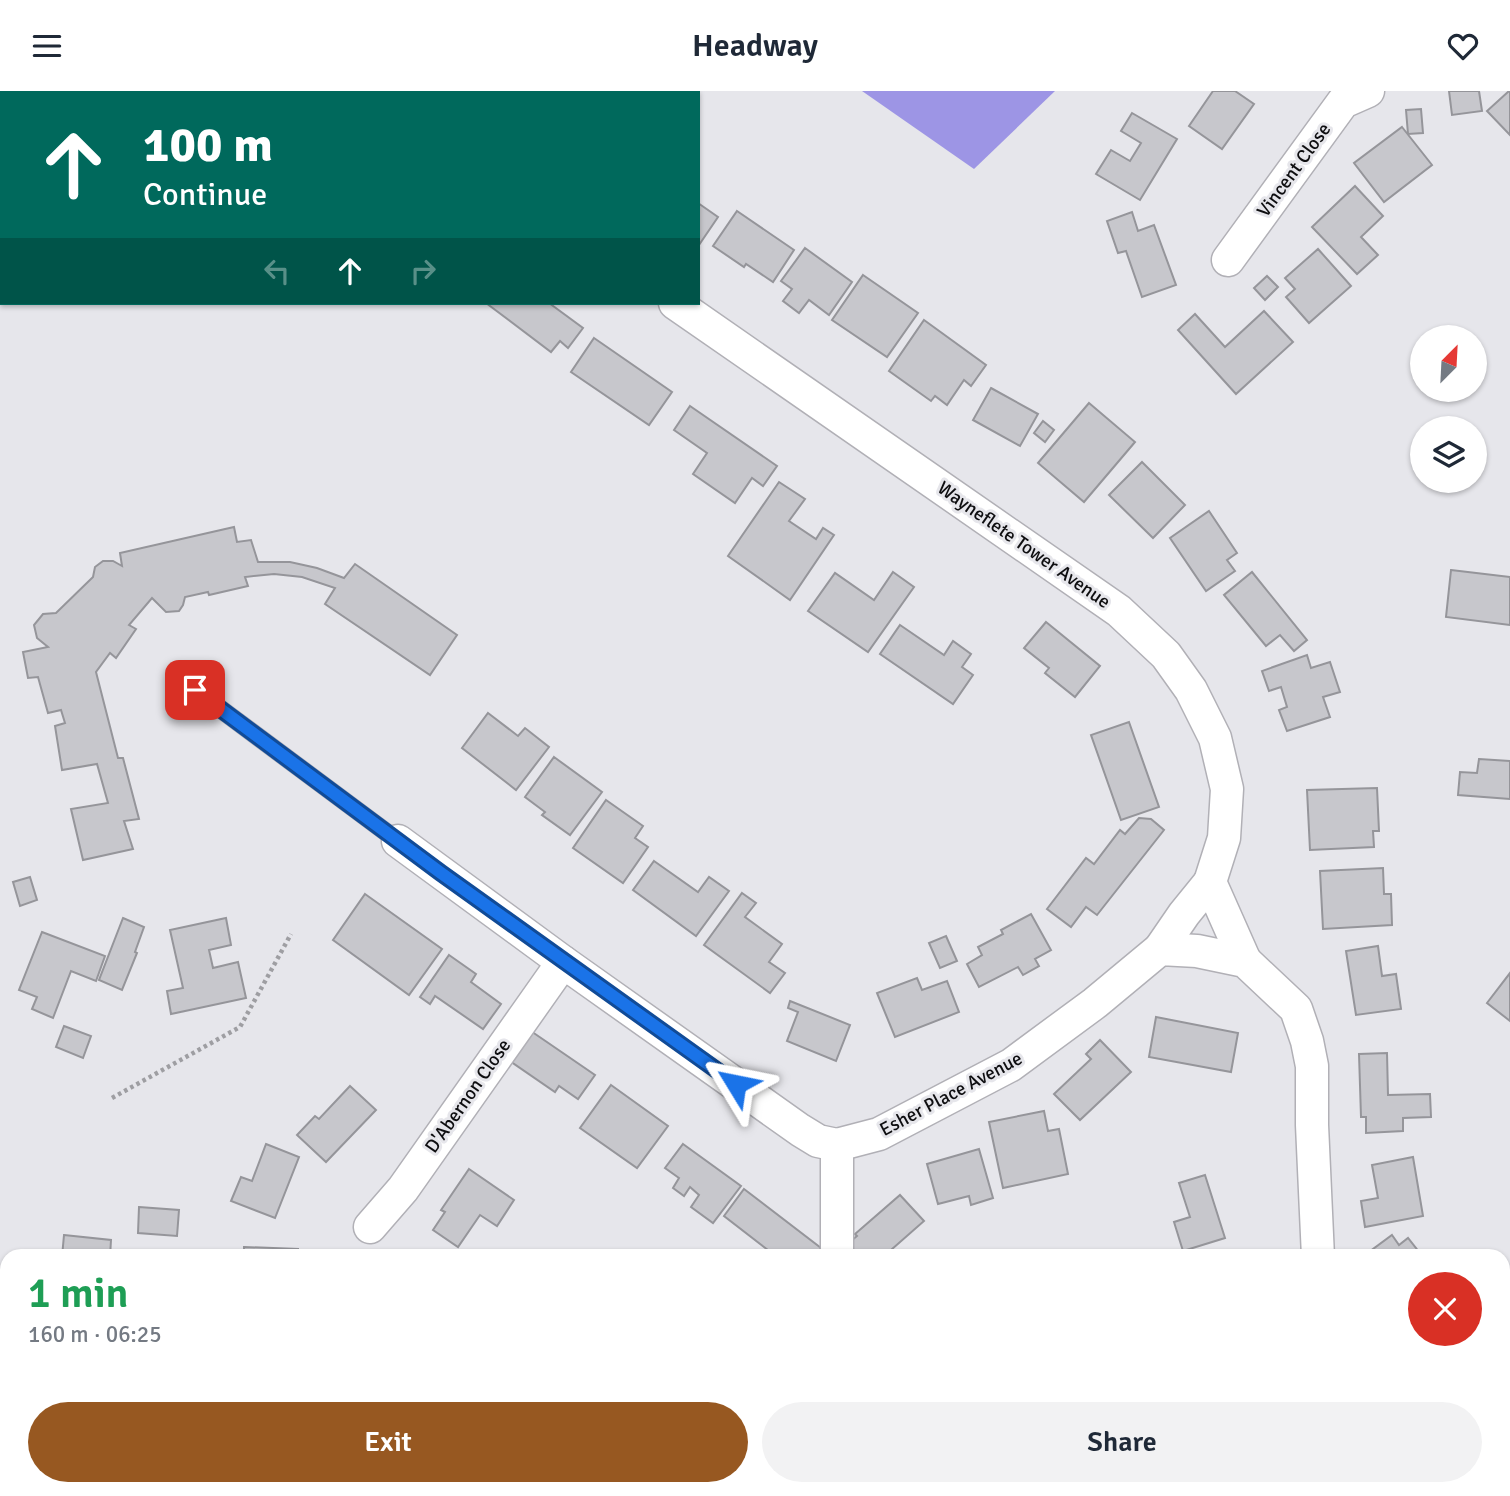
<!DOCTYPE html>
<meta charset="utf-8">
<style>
body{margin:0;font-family:Signika,sans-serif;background:#f2f2f3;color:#1f2937;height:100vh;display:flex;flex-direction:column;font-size:26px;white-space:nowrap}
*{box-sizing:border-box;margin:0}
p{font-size:23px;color:#747a83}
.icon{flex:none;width:38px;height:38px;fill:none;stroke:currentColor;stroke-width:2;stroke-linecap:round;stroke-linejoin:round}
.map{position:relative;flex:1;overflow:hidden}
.details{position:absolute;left:0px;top:1158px;width:1510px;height:247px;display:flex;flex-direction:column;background:#fff;border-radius:21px 21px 0 0;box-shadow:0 2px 5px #0004}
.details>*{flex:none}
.guide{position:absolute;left:0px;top:0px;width:700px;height:214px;box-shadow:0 2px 5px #0004;background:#00695c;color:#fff;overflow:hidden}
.needle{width:46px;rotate:24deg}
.fabs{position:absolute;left:1410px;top:234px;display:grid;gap:14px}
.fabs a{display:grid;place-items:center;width:77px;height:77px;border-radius:50%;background:#fff;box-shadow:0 2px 5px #0004;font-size:35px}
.pin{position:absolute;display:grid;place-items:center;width:60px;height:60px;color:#fff;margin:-30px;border-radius:14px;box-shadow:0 4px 10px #0006}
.me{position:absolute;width:77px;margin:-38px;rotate:305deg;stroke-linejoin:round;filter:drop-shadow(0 0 5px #0008)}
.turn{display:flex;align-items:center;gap:24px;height:147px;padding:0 28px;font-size:32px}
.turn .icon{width:91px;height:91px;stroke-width:2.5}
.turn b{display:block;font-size:49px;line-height:60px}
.lanes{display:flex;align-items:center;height:66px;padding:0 28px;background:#0003;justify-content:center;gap:35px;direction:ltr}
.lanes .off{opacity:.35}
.round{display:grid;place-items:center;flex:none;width:74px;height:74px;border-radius:37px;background:#f2f2f3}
.head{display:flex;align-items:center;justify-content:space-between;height:119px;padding:0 28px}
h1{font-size:42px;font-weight:600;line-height:52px;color:#1e9e55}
.action{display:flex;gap:14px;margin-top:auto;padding:14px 28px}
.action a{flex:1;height:80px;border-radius:42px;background:#975821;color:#fff;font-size:28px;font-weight:600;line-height:80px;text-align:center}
.action a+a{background:#f2f2f3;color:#1f2937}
header{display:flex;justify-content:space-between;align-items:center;height:91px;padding:0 28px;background:#fff;font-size:32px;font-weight:600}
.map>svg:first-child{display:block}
</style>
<header><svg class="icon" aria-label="menu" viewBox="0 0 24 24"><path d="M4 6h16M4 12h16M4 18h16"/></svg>Headway<svg class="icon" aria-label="heart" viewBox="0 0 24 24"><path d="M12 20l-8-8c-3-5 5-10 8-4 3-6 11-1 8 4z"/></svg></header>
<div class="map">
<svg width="1510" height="1405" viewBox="0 0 1510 1405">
<rect width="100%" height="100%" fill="#e6e6eb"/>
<g fill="#d5d3f6">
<path d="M1510,1358V1405H1447L1451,1404L1459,1398H1503V1364Z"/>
<path d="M1280,1398L1333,1399L1335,1405H1278Z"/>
<path d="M1358,1398H1411L1417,1405H1360Z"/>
</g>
<path fill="#9d95e5" d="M862,0H1055L974,78Z"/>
<g fill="#c7c7cc" stroke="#95959a" stroke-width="2">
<path d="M192,0H270L269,2H191Z"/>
<path d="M482,0H534L533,2H484Z"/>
<path d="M551,0H599L598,2H550Z"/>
<path d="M1213,0H1235L1254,13L1222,58L1189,35Z"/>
<path d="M1449,0H1479L1482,20L1452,24Z"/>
<path d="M1509,0H1510V44L1487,20Z"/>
<path d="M1421,18L1423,42L1408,43L1406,19Z"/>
<path d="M1132,22L1177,48L1140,109L1096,83L1111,59L1130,70L1141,52L1121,40Z"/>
<path d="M1402,36L1432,74L1384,111L1354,72Z"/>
<path d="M1355,95L1383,125L1361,146L1378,164L1357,183L1312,136Z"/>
<path d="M698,112L718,126L699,154L698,153Z"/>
<path d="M737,120L794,159L773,191L746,173L744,176L713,155Z"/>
<path d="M1132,121L1138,140L1154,134L1176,194L1142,206L1126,160L1118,162L1107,130Z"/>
<path d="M805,157L852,191L829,224L809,209L799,222L783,210L792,198L781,190Z"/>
<path d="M1318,158L1351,195L1309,232L1286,206L1295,198L1285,187Z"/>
<path d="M863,184L918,222L887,266L832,229Z"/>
<path d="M1267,185L1278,196L1265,209L1254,197Z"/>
<path d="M486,212H549L583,237L568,257L560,250L551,261Z"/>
<path d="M1264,220L1293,251L1236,303L1178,239L1195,223L1225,256Z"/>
<path d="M924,229L986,274L971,295L964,289L947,314L935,305L931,310L889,280Z"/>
<path d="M594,247L672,301L649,334L571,281Z"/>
<path d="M991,297L1038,323L1020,355L973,329Z"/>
<path d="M1089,312L1135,351L1084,411L1038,372Z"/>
<path d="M690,315L777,375L763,395L752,387L735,412L693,383L707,362L674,339Z"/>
<path d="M1043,330L1054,339L1045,351L1034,342Z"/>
<path d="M1142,371L1185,414L1153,447L1109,404Z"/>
<path d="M779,391L805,408L789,430L816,448L823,437L834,444L790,509L728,465Z"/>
<path d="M1209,420L1237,462L1227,469L1235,480L1206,500L1170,447Z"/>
<path d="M234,436L237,451L251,449L258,471H290L317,477L344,487L355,473L457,544L430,584L325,513L335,497L302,486L274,483L245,486L248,495L209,504L208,501L185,506L183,514L179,520L166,521L152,507L129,534L136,538L116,567L110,562L96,581L118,667H123L139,728L124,730L133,758L83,769L71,718L108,712L97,673L62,679L55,635L65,632L61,619L48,622L38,586L28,587L23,561L48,556L37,547L34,534L43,523L56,522L93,486L95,476L103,470H113L122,475L120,462Z"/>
<path d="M1451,479L1510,486V534L1446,526Z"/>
<path d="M893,481L914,496L868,561L808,520L835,482L874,509Z"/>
<path d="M1252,481L1307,549L1294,560L1280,544L1266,555L1224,504Z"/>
<path d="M1046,531L1100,575L1075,606L1045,582L1049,577L1024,557Z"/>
<path d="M900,534L944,564L953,550L971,563L962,576L973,584L953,613L880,563Z"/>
<path d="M1307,564L1311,577L1330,571L1340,601L1323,606L1330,626L1287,640L1279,619L1287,616L1281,596L1269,600L1262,580Z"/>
<path d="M488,622L518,645L525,637L549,656L516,699L462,657Z"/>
<path d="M1129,631L1159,716L1121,729L1091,644Z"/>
<path d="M554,666L602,701L570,744L542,724L545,721L525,706Z"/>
<path d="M1479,668L1510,670V708L1458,704L1460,681L1477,682Z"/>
<path d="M1377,697L1379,740H1373L1374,756L1310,759L1307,699Z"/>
<path d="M606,709L643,735L635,747L648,756L623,792L573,757Z"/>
<path d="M1139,727L1151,728L1164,739L1097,824L1086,816L1071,836L1047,818L1086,767L1094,773L1120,739L1125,743Z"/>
<path d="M654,770L698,801L709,786L729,800L696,845L633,799Z"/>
<path d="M1383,777L1384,803H1391L1392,834L1323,838L1320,780Z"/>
<path d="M30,786L37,809L20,815L13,791Z"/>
<path d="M742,802L756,812L745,826L782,853L769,871L785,882L770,902L704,854Z"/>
<path d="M365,803L442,858L409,904L333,849Z"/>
<path d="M1031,823L1051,859L1035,868L1039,875L1023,884L1018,876L979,896L967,873L982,864L978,856L1003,843L1001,839Z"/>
<path d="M123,827L144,836L135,861L137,862L122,899L99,889Z"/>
<path d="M226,827L231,854L209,859L213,877L238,871L246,907L171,923L167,900L183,897L170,839Z"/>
<path d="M42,841L105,865L96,890L71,880L53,927L32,918L37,906L19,899Z"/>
<path d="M946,845L957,870L940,877L929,852Z"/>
<path d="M1378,855L1382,885L1396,883L1401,918L1356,924L1346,860Z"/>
<path d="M449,864L476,883L471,891L501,913L483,938L435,905L430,913L420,906Z"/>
<path d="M1510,882V930L1487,912Z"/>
<path d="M917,887L922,899L947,890L959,921L895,946L877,902Z"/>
<path d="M790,910L850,934L836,970L787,950L798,921L788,917Z"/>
<path d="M1156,926L1238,942L1231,981L1149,966Z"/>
<path d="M64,935L91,945L83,967L56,956Z"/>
<path d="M525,936L595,984L578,1008L559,995L555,1001L504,966Z"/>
<path d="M1100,949L1131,981L1080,1029L1054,1003L1091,968L1086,963Z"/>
<path d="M1387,962L1388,1004L1430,1003L1431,1026L1403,1027V1040L1366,1042V1026H1361L1359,963Z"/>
<path d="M611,994L668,1035L637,1077L580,1037Z"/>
<path d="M350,995L376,1019L326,1071L297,1044L315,1025L319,1028Z"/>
<path d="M1044,1020L1048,1040L1059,1038L1068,1083L1003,1097L989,1031Z"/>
<path d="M266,1053L299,1066L275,1127L231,1110L241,1086L252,1090Z"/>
<path d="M683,1053L741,1095L713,1132L691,1116L699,1104L690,1096L684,1105L673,1097L679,1087L665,1077Z"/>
<path d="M979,1058L993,1107L971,1114L969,1105L938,1113L927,1073Z"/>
<path d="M1413,1066L1423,1125L1365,1136L1361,1110L1378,1107L1372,1074Z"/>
<path d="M469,1078L514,1109L497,1135L480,1124L458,1156L433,1139L445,1121L441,1119Z"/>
<path d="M1205,1084L1225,1147L1183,1160L1174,1131L1190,1126L1179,1092Z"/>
<path d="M744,1098L821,1157L815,1166H777L724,1125Z"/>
<path d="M900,1104L924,1130L883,1166H854L845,1155L857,1145L855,1143Z"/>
<path d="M139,1116L179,1119L177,1145L138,1142Z"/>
<path d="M64,1144L111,1149L110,1166H62Z"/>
<path d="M1392,1144L1399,1154L1408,1147L1423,1166H1373L1369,1161Z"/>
<path d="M244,1156L298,1158V1166H244Z"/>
<path d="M1503,1195L1510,1202V1253L1508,1255L1503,1251Z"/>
<path d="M14,1398H79L78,1405H14Z"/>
<path d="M199,1398H251L250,1405H198Z"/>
<rect x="265" y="1398" width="61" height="7"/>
<path d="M343,1398H367L392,1401L391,1405H342Z"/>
<path d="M401,1398H458L457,1405H400Z"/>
<path d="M468,1398H506L505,1405H467Z"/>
<path d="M515,1398H552V1405H514Z"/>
<path d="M563,1398H601V1405H562Z"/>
<path d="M608,1398H664L662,1405H606Z"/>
<path d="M1161,1398H1218V1405H1160Z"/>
</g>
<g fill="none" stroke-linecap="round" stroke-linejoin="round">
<defs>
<path id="lane" d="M195,599L398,750"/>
<g id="street">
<path d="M370,0L373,2"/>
<path d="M1228,169L1343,11L1368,0"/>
<path d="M675,212L1119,520L1166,564L1191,599L1215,647L1227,698L1224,747L1210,791L1245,870"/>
<path d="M398,750L563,871L800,1039L818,1050L837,1054L879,1043L1011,974L1095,912L1160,858L1197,860L1245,870L1296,918L1307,950L1312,975V1034L1318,1166"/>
<path d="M1160,858L1184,823L1210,791"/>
<path d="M370,1136L403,1098L563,871"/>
<path d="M837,1166V1054"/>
<path d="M1345,1398L1346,1405"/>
</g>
</defs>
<use href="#lane" stroke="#b1b0b6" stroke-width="19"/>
<use href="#street" stroke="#b1b0b6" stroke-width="35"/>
<g stroke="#9e9ea2" stroke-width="4.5" stroke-dasharray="3.5 3.5" stroke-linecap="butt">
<path d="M112,1007L240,936L291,843"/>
<path d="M346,1405L347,1398"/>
</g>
<use href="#lane" stroke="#fff" stroke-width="16"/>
<use href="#street" stroke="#fff" stroke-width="32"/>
</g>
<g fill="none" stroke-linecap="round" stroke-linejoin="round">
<defs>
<path id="route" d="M195,599L441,782L736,993"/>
</defs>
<use href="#route" stroke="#114b97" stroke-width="18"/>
<use href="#route" stroke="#1a73e8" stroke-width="12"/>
</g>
<g text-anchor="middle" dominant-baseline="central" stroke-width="6" stroke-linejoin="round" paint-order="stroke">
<g font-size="19" fill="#0e0e10" stroke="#e6e6eb">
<text transform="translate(1294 79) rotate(-54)">Vincent Close</text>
<text transform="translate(1024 454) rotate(35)">Wayneflete Tower Avenue</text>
<text transform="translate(951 1003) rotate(-28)">Esher Place Avenue</text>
<text transform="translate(468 1005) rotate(-55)">D'Abernon Close</text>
</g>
</g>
</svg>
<div class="fabs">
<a><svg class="needle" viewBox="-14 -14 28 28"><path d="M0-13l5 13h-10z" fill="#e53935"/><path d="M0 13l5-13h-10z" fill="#747a83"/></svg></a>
<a><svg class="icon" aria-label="layers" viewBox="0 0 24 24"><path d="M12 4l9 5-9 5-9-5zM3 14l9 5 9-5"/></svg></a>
</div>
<div class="pin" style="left:195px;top:599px;background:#d93025"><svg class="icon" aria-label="arrive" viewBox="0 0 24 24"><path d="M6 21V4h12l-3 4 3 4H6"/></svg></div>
<svg class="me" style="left:736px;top:993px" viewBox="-20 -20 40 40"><path d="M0-17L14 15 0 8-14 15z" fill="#1a73e8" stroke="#fff" stroke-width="4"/></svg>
<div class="guide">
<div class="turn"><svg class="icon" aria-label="ahead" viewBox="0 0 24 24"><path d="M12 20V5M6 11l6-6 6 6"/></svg><div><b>100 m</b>Continue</div></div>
<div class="lanes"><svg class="icon off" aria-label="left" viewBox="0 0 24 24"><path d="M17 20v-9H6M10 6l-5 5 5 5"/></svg><svg class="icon" aria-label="ahead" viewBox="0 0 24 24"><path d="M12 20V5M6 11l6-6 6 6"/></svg><svg class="icon off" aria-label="right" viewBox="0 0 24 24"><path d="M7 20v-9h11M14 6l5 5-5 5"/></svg></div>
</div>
<section class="details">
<div class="head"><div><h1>1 min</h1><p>160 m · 06:25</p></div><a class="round" style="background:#d93025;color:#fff"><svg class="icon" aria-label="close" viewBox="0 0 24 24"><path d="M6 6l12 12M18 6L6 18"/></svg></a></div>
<div class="action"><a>Exit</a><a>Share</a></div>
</section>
</div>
